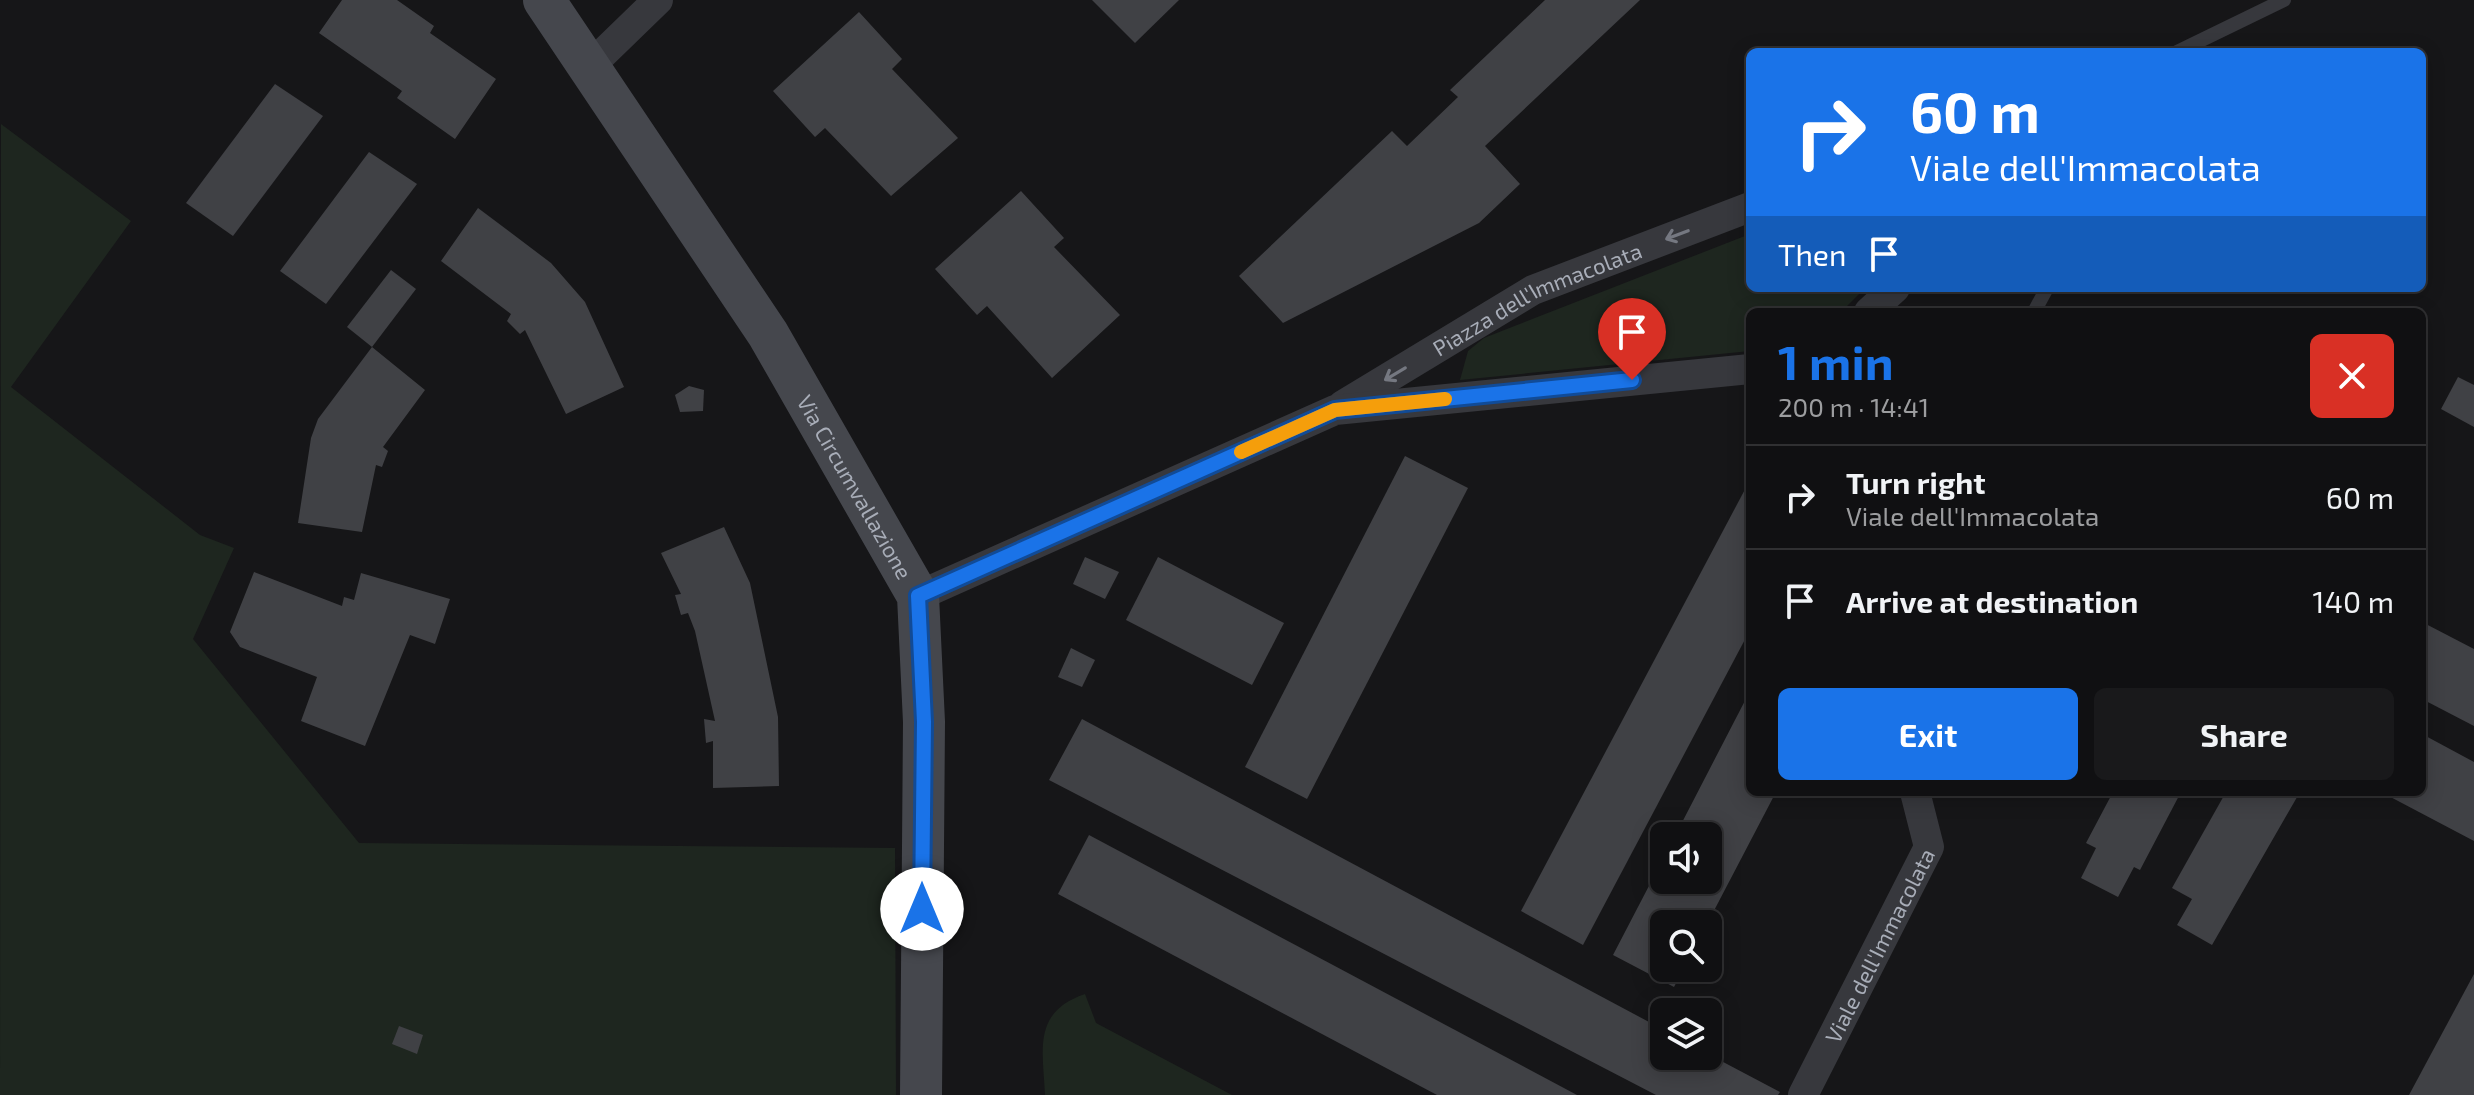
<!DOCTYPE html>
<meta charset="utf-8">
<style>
body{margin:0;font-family:"Exo 2",sans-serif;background:#19191b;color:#f1f3f6;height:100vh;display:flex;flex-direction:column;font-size:30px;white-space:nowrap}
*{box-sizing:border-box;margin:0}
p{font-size:26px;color:#9c9d9f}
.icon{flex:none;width:44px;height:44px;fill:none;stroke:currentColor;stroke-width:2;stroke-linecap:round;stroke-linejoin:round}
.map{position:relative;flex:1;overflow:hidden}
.panel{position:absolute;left:1746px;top:308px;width:680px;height:488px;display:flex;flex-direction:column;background:#101012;border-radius:12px;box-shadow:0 4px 20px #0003,0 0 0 2px #303032}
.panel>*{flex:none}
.hud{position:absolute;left:1746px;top:48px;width:680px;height:244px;border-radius:12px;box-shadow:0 4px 20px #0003,0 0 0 2px #303032;background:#1a73e8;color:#fff;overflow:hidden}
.buttons{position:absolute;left:1650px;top:822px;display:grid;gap:16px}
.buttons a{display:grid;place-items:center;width:72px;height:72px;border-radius:12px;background:#101012;box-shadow:0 4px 20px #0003,0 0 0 2px #303032;font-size:40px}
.pin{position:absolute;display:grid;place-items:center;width:68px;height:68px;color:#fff;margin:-82px -34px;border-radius:50% 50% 50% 0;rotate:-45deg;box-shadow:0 0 8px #0007}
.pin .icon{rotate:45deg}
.me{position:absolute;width:88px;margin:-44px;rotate:0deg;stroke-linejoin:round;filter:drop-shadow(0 0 6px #0008)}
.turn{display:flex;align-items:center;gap:28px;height:168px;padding:0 32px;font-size:36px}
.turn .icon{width:104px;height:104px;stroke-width:2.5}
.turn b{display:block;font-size:56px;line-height:68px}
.then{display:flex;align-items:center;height:76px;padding:0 32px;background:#0003;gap:16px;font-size:30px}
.round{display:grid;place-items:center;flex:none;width:84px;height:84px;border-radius:12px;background:#19191b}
.headline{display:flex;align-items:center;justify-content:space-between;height:136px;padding:0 32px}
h1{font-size:48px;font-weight:700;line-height:60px;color:#1a73e8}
.primary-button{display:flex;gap:16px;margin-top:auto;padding:16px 32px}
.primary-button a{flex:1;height:92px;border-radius:12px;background:#1a73e8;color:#fff;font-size:32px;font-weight:700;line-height:92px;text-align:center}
.primary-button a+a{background:#19191b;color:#f1f3f6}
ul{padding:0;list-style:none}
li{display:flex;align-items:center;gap:24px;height:104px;padding:0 32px;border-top:2px solid #303032}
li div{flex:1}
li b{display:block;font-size:30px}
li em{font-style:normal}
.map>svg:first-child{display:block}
</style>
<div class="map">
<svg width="2474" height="1095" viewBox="0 0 2474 1095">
<rect width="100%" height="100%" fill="#161618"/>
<g fill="#1e261f">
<path d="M1,124L131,221L11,387L200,535L234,548L193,639L359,843L895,848L896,1095H0Z"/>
<path d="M1750,234V288H1865L1841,312H1750V351L1460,380L1468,351L1484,338Z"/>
<path d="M1085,994L1096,1023L1232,1095H1045C1043,1050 1032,1012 1085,994Z"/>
</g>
<g fill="#404145">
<path d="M342,0H397L434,26L430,33L496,79L455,139L397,98L402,91L319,33Z"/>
<path d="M1092,0H1179L1135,43Z"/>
<path d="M1545,0H1640L1485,146L1520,184L1479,223L1283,323L1239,276L1392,131L1407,146L1458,97L1450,90Z"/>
<path d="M859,12L902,59L892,69L958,138L891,196L825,128L815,137L773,91Z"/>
<path d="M275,84L323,116L233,236L186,203Z"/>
<path d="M369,152L417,184L326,304L280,271Z"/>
<path d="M1021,191L1064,238L1054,247L1120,315L1052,378L987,306L977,315L935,269Z"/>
<path d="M478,208L551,263L585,302L624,387L566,414L525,330L520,334L507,321L511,314L441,261Z"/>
<path d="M391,270L416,289L372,347L347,327Z"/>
<path d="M372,347L425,390L383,447L388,451L382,467L376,465L362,532L298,523L311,438L318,419Z"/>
<path d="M2458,377L2474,385V427L2441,409Z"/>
<path d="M689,386L704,390L703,411L680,412L675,395Z"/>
<path d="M1405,456L1468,488L1307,799L1245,767Z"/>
<path d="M1750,480V630L1583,945L1521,911Z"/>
<path d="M724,527L750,583L778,717L779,786L713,788V741L706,743L704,719L715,721L695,631L688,613L681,615L675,595L681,594L661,553Z"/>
<path d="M1085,557L1119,572L1105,599L1073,584Z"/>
<path d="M1158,557L1284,623L1252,685L1126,620Z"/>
<path d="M254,572L342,606L344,597L354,600L361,573L450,599L435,644L410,635L365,746L301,721L317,677L240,647L230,632Z"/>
<path d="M2422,622L2474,649V726L2422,699Z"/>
<path d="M1071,648L1095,660L1082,687L1058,677Z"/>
<path d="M1750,691V792H1776L1707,924H1664V968H1684L1674,987L1613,955L1664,857V880H1708V836H1675Z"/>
<path d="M1082,719L1664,1030V1056H1708V1054L1780,1092L1778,1095H1656L1049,780Z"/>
<path d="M2422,734L2474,762V841L2381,792H2422Z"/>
<path d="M2113,792H2181L2140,870L2134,867L2118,897L2081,878L2096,848L2086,843Z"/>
<path d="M2226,792H2300L2212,945L2177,925L2192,899L2172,888Z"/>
<path d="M1089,835L1577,1095H1437L1058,894Z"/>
<path d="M2474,974V1095H2409Z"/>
<path d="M399,1026L423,1035L417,1054L392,1044Z"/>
</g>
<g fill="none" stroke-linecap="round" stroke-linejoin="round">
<g stroke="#37383d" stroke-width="14">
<path d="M2177,52L2284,0"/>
<path d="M2034,312L2047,288"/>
</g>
<g stroke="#37383d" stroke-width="30">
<path d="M590,66L658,0"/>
<path d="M1869,312L1895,288"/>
<path id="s1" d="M1343,405L1533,290L1750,207"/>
<path d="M918,596L1335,410L1750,369"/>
<path id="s2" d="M1803,1095L1929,847L1915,792"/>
</g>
<path stroke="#45474d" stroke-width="42" id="s3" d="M544,0L768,334L918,596L924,722L921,1095"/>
</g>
<defs><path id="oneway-shaft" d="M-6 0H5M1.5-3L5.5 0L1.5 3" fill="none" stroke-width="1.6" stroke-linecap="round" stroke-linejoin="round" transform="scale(2)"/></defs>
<g stroke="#757881">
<use href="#oneway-shaft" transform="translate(1677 235) rotate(159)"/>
<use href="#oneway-shaft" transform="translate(1395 374) rotate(149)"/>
</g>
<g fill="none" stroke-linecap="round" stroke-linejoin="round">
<defs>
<path id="route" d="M922,909L924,722L918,596L1335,410L1632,380"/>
</defs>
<use href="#route" stroke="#114b97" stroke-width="20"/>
<use href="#route" stroke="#1a73e8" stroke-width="14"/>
<path stroke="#f59e0b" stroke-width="14" d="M1241,452L1335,410L1445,399"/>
</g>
<g text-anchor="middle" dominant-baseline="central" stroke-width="8" stroke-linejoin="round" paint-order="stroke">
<g font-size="22" fill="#a8adb8" stroke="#111113">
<text stroke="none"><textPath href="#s1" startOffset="222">Piazza dell'Immacolata</textPath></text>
<text stroke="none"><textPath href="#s3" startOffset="578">Via Circumvallazione</textPath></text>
<text stroke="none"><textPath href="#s2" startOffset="168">Viale dell'Immacolata</textPath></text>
</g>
</g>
</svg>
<div class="buttons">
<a><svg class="icon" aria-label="sound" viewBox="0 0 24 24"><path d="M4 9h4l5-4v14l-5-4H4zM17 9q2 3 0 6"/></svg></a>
<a><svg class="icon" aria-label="search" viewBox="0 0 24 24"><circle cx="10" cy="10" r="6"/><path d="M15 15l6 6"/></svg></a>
<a><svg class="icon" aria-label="layers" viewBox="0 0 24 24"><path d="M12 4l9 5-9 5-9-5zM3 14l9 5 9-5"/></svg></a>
</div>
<div class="pin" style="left:1632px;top:380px;background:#d93025"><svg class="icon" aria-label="arrive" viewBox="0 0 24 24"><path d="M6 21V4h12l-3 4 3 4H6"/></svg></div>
<svg class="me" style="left:922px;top:909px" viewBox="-20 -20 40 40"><circle r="19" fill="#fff"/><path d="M0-13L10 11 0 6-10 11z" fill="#1a73e8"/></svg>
<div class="hud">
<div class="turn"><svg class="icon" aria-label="right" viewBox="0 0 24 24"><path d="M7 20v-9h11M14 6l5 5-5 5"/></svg><div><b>60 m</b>Viale dell'Immacolata</div></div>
<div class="then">Then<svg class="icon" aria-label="arrive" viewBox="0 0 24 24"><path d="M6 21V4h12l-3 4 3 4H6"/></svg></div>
</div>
<section class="panel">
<div class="headline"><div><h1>1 min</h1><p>200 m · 14:41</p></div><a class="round" style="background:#d93025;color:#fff"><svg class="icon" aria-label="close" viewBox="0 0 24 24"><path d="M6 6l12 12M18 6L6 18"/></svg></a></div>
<ul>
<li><svg class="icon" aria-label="right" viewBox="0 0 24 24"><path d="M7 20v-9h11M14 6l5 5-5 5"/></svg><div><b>Turn right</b><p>Viale dell'Immacolata</p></div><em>60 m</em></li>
<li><svg class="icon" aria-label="arrive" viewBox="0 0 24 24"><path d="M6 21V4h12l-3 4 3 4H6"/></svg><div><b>Arrive at destination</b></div><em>140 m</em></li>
</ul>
<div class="primary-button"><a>Exit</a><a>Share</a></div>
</section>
</div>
